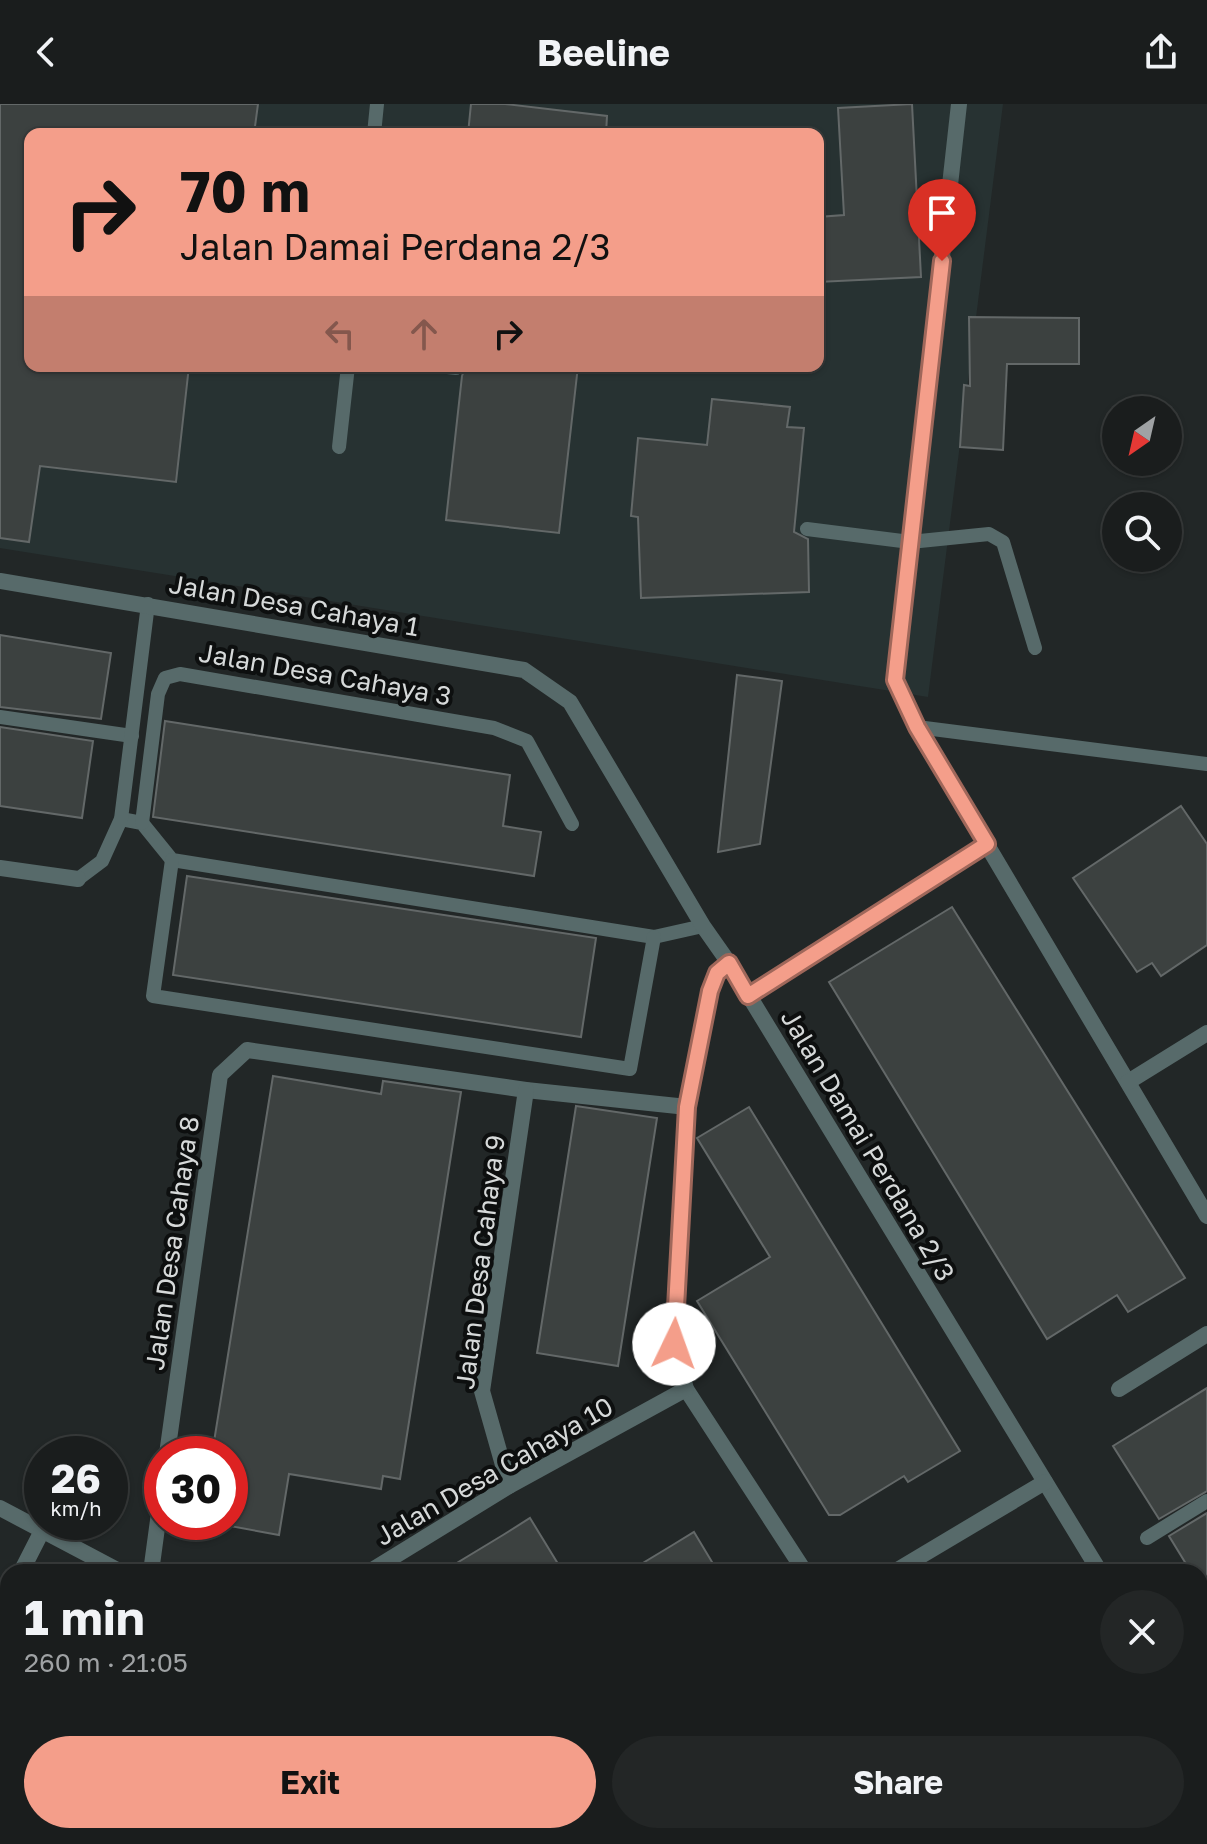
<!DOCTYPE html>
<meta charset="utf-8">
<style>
body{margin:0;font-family:"Golos Text",sans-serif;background:#232626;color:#f1f3f6;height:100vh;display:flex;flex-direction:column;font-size:30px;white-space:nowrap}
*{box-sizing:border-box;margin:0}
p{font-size:26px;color:#9fa2a4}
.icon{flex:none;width:44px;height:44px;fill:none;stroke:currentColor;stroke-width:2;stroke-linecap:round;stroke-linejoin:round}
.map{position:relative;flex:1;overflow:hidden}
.details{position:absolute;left:0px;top:1460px;width:1208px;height:280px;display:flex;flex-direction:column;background:#1a1d1d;border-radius:24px 24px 0 0;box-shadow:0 2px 6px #0004,0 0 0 2px #383b3b}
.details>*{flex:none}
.hud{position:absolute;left:24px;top:24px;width:800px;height:244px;border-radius:16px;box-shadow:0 2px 6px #0004,0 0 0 2px #383b3b;background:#f49e8a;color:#111;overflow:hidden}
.needle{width:52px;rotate:214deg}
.controls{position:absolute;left:1102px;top:292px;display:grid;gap:16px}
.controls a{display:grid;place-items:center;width:80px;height:80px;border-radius:50%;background:#1a1d1d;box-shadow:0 2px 6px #0004,0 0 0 2px #383b3b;font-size:40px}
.speed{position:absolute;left:24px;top:1332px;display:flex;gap:16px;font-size:40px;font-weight:700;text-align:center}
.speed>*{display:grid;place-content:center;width:104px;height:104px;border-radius:50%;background:#1a1d1d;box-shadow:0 2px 6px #0004,0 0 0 2px #383b3b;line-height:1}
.speed small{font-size:20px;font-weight:400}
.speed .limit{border:12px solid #d22;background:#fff;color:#111}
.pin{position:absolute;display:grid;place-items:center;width:68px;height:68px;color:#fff;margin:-82px -34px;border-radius:50% 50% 50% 0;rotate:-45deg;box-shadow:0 0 8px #0007}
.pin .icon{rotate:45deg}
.me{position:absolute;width:88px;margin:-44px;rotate:3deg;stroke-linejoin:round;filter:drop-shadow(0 0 6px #0008)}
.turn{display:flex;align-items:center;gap:28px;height:168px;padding:0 24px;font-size:36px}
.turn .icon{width:104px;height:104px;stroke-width:2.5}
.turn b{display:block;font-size:56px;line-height:68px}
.lanes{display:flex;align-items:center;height:76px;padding:0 24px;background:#0003;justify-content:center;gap:40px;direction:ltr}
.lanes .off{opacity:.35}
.round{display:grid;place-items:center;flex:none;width:84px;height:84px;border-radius:42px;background:#232626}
.head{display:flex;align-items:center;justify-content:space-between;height:136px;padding:0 24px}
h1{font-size:48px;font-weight:700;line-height:60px}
.button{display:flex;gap:16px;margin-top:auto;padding:16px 24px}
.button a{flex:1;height:92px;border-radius:48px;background:#f49e8a;color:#111;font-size:32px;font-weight:700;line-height:92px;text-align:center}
.button a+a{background:#232626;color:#f1f3f6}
header{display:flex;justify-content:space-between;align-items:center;height:104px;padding:0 24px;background:#1a1d1d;font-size:36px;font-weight:700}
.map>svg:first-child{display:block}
</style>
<header><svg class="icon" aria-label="back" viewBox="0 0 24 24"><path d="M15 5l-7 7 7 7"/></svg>Beeline<svg class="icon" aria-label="share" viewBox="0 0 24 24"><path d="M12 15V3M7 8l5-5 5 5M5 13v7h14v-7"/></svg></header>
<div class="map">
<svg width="1207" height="1740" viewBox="0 0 1207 1740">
<rect width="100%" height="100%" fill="#222727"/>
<g fill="#273232" fill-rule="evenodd">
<path d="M0,0H1003L928,593L0,444ZM30,30H818V262H30Z"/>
<path d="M0,1474L8,1478V1732H312L318,1740H0Z"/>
</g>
<g fill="#3c4140" stroke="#636868" stroke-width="2">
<path d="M0,0H258L254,30H30V262H189L176,378L40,362L29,438L0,434Z"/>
<path d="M471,0H505L607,12L606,30H468Z"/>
<path d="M912,0L921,173L818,178V113L844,111L838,4Z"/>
<path d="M969,213L1079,214V260H1007L1003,346L960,343L964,281L970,282Z"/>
<path d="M466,262H578L559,429L446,416L462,272Z"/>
<path d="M712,295L790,303L787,323L804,324L794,428L808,435L809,488L641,494L638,413L631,412L638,334L707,341Z"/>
<path d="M0,531L111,549L101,615L0,603Z"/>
<path d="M737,571L782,577L760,740L718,748Z"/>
<path d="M165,617L510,671L503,722L541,728L534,772L153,713Z"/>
<path d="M0,623L93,637L82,714L0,702Z"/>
<path d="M1181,702L1207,740V841L1161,872L1152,859L1137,868L1073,774Z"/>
<path d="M187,772L596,834L581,933L173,871Z"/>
<path d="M952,803L1185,1174L1128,1208L1117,1191L1047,1235L829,878Z"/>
<path d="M273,972L381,990L383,977L461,988L400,1375L383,1372L381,1385L289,1370L279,1431L230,1422V1350H212Z"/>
<path d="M576,1002L657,1014L618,1262L537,1249Z"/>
<path d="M749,1003L960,1347L908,1378L904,1372L840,1411H829L697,1197L770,1153L697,1034Z"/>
<path d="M1207,1284V1387L1159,1415L1113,1342Z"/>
<path d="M1207,1409V1494L1200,1482V1468H1191L1169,1432Z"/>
<path d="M530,1414L563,1468H442L503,1431Z"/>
<path d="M694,1428L718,1468H628L671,1442Z"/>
</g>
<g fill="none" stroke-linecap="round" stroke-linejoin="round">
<g stroke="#576a6a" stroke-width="14">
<path d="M374,30L377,0"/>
<path d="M439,262L456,264"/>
<path d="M339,343L348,262"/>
<path d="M807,425L910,438L989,430L1003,438L1035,544"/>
<path d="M0,613L132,632"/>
<path d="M917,623L1207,660"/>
<path d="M121,715L142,719L172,756L654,833L703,822"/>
<path d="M142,719L158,590L165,574L180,570L494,624L527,637L572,720"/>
<path d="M172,756L153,892L630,965L654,833"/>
<path d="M78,775L102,757L121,715L148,500"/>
<path d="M1147,1434L1207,1397"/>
<path d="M1200,1672L1207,1683"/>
<path d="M0,1687L8,1692"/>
<path d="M66,1732L70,1740"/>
<path d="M781,1732L786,1740"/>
</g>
<g stroke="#576a6a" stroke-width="16">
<path d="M959,0L895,576L917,623L1207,1112"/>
<path d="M0,477L524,566L570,598L703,822L729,859L1100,1468"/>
<path d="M0,764L78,775"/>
<path d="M729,859L717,869L710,887L687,1003L674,1240L686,1285L805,1468"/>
<path d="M748,892L987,740"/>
<path d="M1128,978L1207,929"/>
<path d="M1119,1285L1207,1230"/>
<path d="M167,1350L220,971L247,946L526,986L687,1003"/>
<path d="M509,1382L482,1287L526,986"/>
<path d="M0,1404L121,1468"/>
<path d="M21,1468L43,1425"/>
<path d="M151,1468L162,1387"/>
<path d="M369,1468L509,1382L686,1285"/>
<path d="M894,1468L1045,1378"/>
<path d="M0,1500L8,1504"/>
<path d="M1200,1586L1207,1582"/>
<path d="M271,1732L276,1740"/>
<path d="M369,1732L374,1740"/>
<path d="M941,1740L954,1732"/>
</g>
</g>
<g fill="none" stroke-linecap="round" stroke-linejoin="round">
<defs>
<path id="route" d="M674,1240L687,1003L710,887L717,869L729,859L748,892L987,740L917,623L895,576L942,157"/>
</defs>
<use href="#route" stroke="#9f675a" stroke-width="20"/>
<use href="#route" stroke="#f49e8a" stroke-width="14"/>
</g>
<g text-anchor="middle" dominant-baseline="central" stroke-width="8" stroke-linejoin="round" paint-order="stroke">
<g font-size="26" fill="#d6d9d9" stroke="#0d0f0f">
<text transform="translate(294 501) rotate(10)">Jalan Desa Cahaya 1</text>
<text transform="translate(325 570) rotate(10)">Jalan Desa Cahaya 3</text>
<text transform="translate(868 1041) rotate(59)">Jalan Damai Perdana 2/3</text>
<text transform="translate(172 1139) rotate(-82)">Jalan Desa Cahaya 8</text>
<text transform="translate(480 1158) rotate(-83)">Jalan Desa Cahaya 9</text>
<text transform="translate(494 1367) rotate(-30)">Jalan Desa Cahaya 10</text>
</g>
</g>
</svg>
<div class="controls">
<a><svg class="needle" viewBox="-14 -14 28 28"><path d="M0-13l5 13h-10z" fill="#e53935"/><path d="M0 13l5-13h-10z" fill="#9fa2a4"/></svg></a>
<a><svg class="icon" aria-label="search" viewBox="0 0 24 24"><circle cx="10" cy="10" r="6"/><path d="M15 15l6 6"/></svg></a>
</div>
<div class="speed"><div>26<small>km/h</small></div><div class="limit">30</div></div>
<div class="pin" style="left:942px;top:157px;background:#d93025"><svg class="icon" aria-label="arrive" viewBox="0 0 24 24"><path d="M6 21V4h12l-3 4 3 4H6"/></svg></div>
<svg class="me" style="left:674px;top:1240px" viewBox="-20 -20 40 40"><circle r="19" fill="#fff"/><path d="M0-13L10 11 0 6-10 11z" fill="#f49e8a"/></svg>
<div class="hud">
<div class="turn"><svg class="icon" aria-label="right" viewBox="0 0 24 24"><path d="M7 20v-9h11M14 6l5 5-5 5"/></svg><div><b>70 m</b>Jalan Damai Perdana 2/3</div></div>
<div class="lanes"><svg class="icon off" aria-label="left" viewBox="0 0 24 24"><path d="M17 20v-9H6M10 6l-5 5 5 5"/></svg><svg class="icon off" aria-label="ahead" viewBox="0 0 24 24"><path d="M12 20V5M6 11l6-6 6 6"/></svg><svg class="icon" aria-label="right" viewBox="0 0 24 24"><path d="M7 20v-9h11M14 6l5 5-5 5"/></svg></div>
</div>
<section class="details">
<div class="head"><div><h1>1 min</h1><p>260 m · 21:05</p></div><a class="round"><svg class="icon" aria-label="close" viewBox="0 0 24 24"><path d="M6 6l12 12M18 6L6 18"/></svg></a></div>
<div class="button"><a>Exit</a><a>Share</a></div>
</section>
</div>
